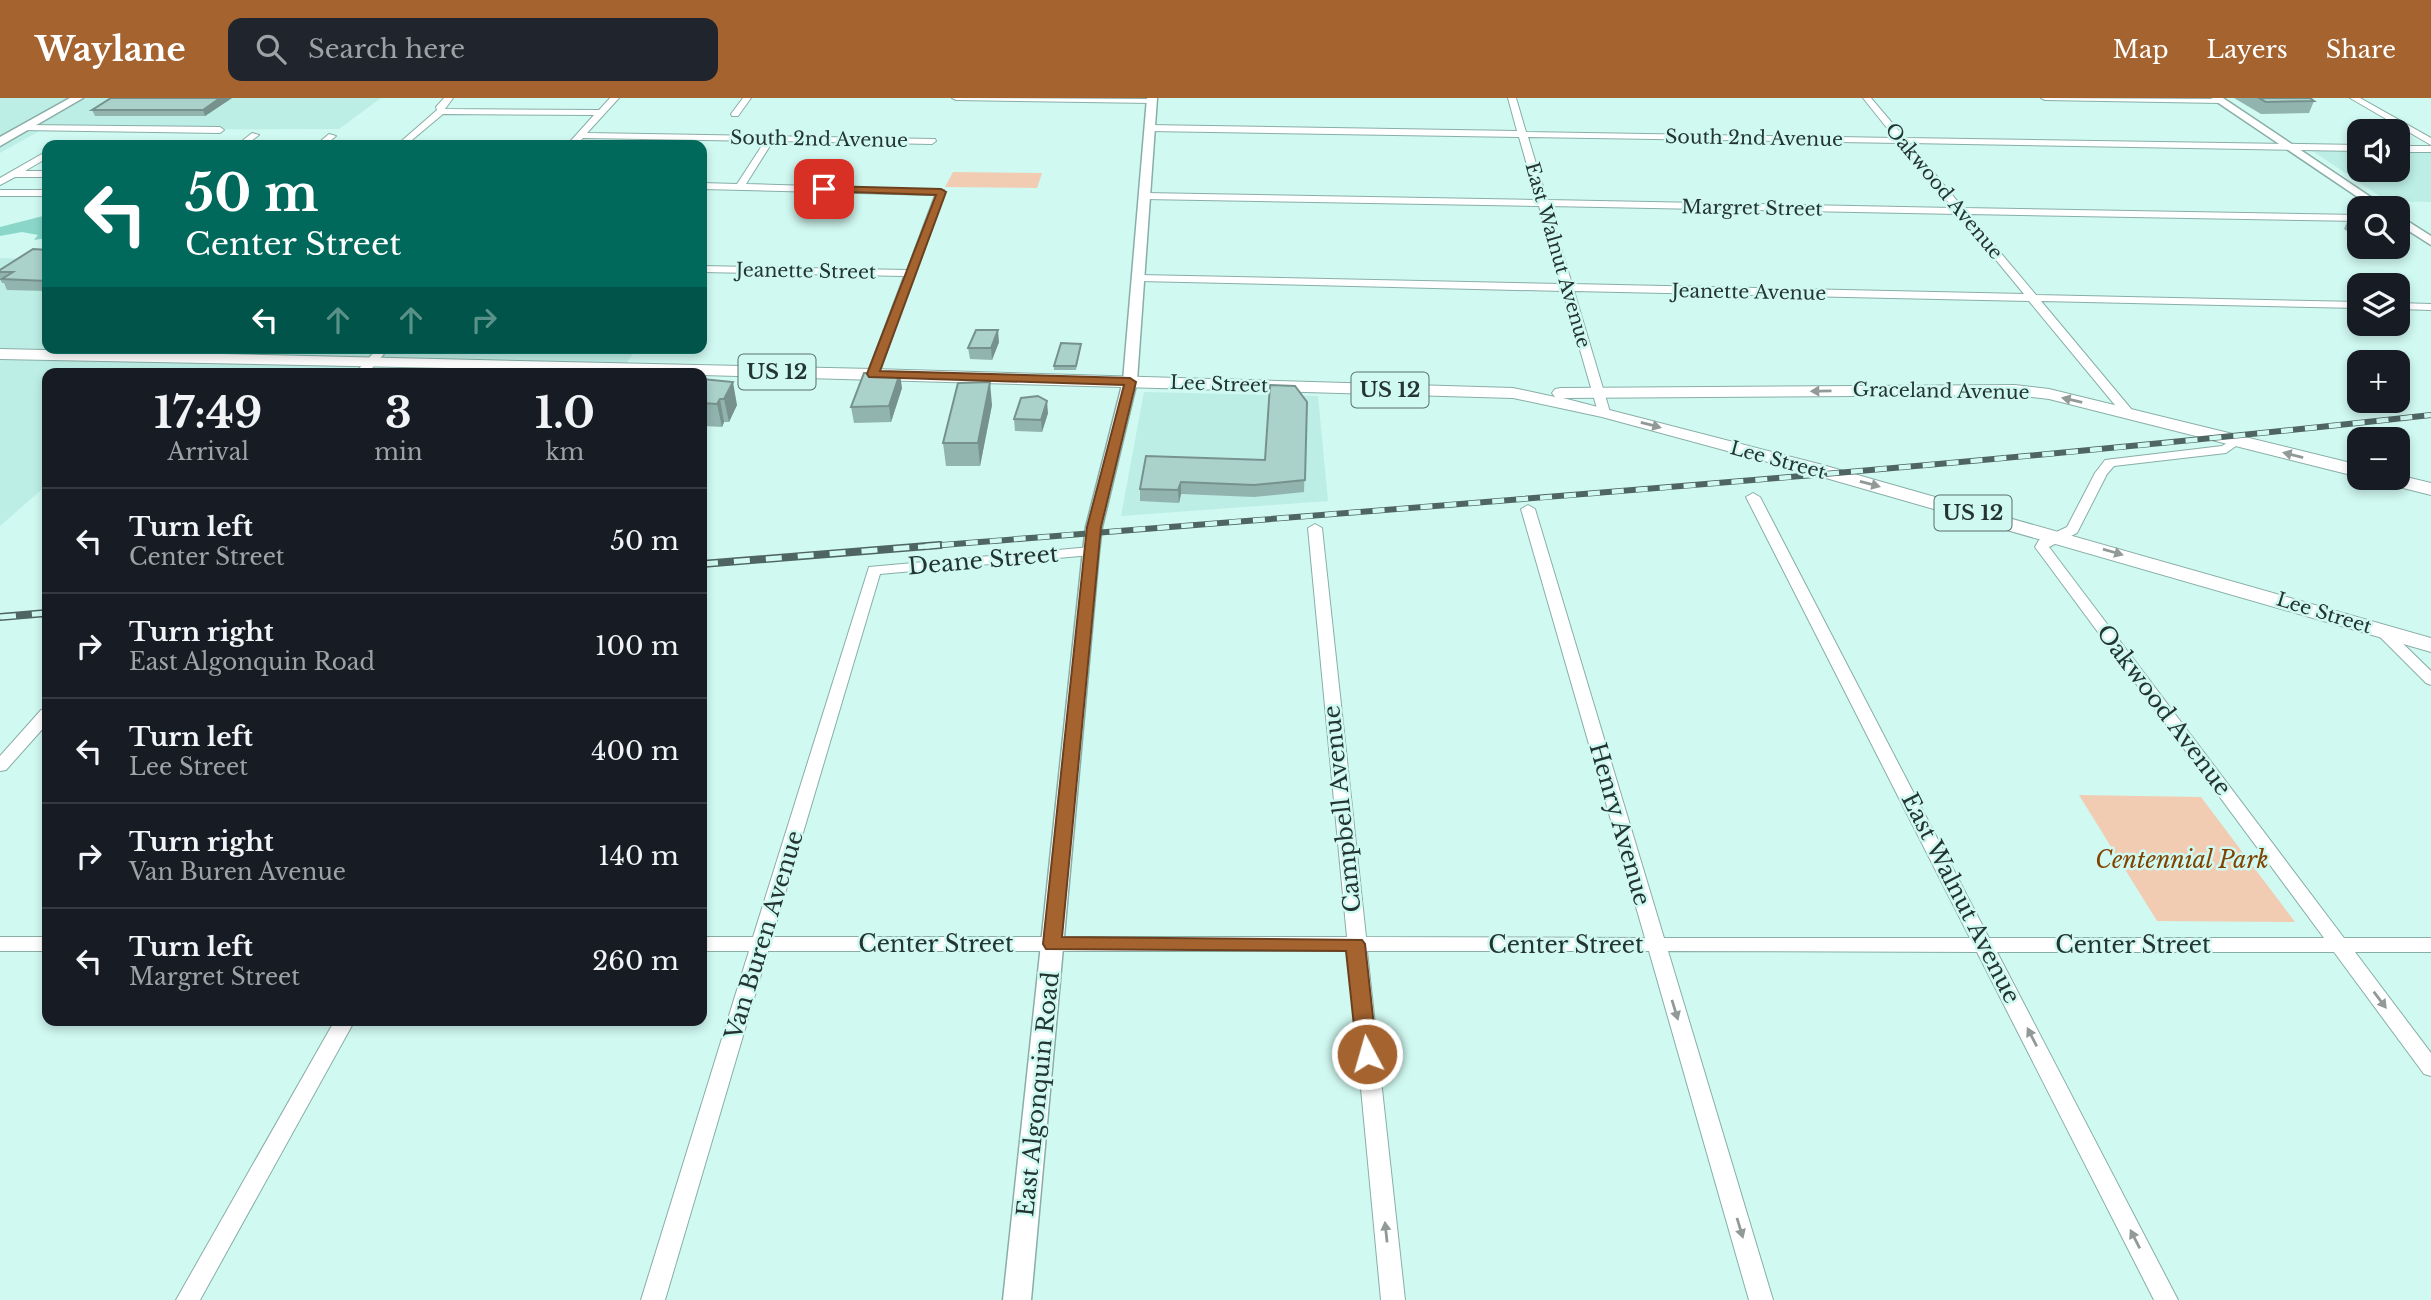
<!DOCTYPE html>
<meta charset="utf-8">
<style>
body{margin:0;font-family:"Libre Baskerville",serif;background:#20242c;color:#f1f3f6;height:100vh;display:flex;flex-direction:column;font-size:26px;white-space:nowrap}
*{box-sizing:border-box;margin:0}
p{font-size:23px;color:#9ea1a6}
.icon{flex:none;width:38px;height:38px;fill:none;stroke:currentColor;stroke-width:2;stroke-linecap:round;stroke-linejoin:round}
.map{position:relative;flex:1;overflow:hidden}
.drawer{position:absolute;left:42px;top:270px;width:665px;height:658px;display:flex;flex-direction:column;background:#171b24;border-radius:14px;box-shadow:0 4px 10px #0003}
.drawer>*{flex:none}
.top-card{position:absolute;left:42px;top:42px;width:665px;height:214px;border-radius:14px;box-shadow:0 4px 10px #0003;background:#00695c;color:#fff;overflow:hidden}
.tools{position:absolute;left:2347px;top:21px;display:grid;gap:14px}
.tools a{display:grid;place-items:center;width:63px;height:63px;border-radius:14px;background:#171b24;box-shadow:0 4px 10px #0003;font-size:35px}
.pin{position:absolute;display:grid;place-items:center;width:60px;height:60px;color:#fff;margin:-30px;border-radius:14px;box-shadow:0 4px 10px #0006}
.me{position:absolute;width:77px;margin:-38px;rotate:354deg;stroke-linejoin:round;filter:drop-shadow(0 0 5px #0008)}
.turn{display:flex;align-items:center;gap:24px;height:147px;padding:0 28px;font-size:32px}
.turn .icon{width:91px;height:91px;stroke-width:2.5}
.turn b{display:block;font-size:49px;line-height:60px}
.lanes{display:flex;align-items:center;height:66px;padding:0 28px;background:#0003;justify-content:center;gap:35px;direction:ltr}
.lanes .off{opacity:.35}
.eta{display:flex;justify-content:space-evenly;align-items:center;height:119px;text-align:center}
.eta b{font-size:42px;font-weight:800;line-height:49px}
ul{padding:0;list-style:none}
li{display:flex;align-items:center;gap:21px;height:105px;padding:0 28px;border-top:2px solid #363941}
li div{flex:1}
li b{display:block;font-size:26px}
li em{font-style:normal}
header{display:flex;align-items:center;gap:42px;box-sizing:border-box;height:98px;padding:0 35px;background:#a4632f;color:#fff}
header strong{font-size:33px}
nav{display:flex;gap:38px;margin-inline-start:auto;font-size:24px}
.search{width:490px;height:63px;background:#20242c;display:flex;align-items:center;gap:18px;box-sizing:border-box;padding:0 24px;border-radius:14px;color:#9ea1a6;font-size:26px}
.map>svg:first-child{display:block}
</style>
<header>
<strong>Waylane</strong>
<div class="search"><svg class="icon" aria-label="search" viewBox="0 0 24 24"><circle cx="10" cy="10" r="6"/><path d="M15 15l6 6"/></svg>Search here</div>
<nav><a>Map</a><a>Layers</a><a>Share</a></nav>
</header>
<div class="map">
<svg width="2431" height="1202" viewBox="0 0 2431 1202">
<rect width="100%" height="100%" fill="#d0f9f1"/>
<g fill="#bceee5">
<path d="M0,0H381L339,31L41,32L0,55Z"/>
<path d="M2311,52L2359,54V72H2398V54L2431,55V104L2387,103Z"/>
<path d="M0,160L47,161V250H637L620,275H47V387L0,428Z"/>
<path d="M1144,294L1318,298L1328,403L1121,418Z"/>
</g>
<g fill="#f1ccb2">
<path d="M953,74L1042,75L1037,90L945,89Z"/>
<path d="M2079,697L2201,699L2295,824L2157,823Z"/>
</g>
<path fill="#8ad7ca" d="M47,117V140L34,142L38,137L22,134L0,138V129Z"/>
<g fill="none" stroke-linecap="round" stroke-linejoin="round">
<defs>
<g id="minor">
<path d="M444,0H453L445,11L599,12L610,0H619L587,35L935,41L936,43L932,46L773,43L746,86L944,92L879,276L873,280L867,276L904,178L702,174V168L907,172L935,97L702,91V85L737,86L765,43L583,40L576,47H567L594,17L443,16L406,47H397L437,12L436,9Z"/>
<path d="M743,0H751L738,18H732L731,16Z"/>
<path d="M952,0L1151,1L1155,3L1151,5L956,2Z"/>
<path d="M1508,0H1516L1526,34L1895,40L1863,0H1871L1905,40L2359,47V53L1909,45L1963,110L2359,117V123L1968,116L2036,197L2359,204V210L2041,203L2132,312V318H2124L2029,203L1574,193L1610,314L1604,318L1598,314L1563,193L1140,183L1135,180L1140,177L1561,186L1539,108L1144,101L1139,98L1144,95L1537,102L1519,39L1149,33L1145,30L1149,27L1517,33ZM1528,39L1900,45L1953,110L1547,102ZM1548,108L1958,116L2024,196L1572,186Z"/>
<path d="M2041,0L2220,1L2224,3L2220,5L2045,2Z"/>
<path d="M2350,0H2360L2431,40V47Z"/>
<path d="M23,27L220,29L224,32L220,35L20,32L19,30Z"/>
<path d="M252,35L259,37L246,47H237Z"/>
<path d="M329,36L336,38L325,47H316Z"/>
<path d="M63,43H198L202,46L59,47Z"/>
<rect x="2398" y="48" width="33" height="6"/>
<path d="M47,53V60L25,73H47V79H15L0,87V80Z"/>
<rect x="0" y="92" width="47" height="6"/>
<path d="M2398,205L2431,206V212L2398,211Z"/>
<path d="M378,250H389L368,275H355Z"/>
<path d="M2237,339L2243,343L2226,355L2114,368L2107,376L2077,435L2049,449L2344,840H2431V854H2355L2431,955V978L2424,976L2334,854H1997L2178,1202H2154L1977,854L1668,853L1773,1202H1749L1649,853H1367L1405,1202H1381L1348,853H768L665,1202H641L749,853H702V839H753L869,469L1091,449L1098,453L1091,457L880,476L772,839H1347L1308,430L1315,426L1322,430L1366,839L1645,840L1521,411L1528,407L1535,411L1664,840H1970L1746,399L1753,395L1760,399L1989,840H2324L2035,449L2039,442L2067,429L2095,375L2105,362L2222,348Z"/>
<path d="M2382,529L2387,530L2431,573V587L2426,585L2377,536L2375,533Z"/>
<path d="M47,611V626L6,672L0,673V658L41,612Z"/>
<rect x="0" y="839" width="47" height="14"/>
<path d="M335,922H355L200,1202H176Z"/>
</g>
<g id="tertiary">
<path d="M1147,0H1157L1137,283L1102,429L1099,453L1031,1202H1003L1083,453L1086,429L1123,283Z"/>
<path d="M2211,0H2223L2387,110H2374Z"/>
<path d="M2398,117L2431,138V147L2398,126Z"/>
</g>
<path id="secondary" d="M70,0H83L0,48V39Z"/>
<g id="primary">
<path d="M0,251L873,271L1513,290L1555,299L1552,295L1555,291L1561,290L2015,287L2049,291L2359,367V379L2049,301L2015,297L1563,300L1819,366L2431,540V554L1805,374L1602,319L1513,300L702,277V275L0,261Z"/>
<path d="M2398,377L2431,385V397L2379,384L2377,380H2398Z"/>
</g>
</defs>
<use href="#minor" stroke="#88aea7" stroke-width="2"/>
<use href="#tertiary" stroke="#88aea7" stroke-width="3"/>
<use href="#secondary" stroke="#88aea7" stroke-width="3"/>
<use href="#primary" stroke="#88aea7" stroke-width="2"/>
<use href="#minor" fill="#fff" fill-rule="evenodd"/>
<use href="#tertiary" fill="#fff" fill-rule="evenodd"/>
<use href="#secondary" fill="#fff" fill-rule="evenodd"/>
<use href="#primary" fill="#fff" fill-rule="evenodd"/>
<defs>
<path id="rail-far1" d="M918,449C1423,408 1928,373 2431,317"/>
<g id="rail">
<path d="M702,466L940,447"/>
<path d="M0,519L47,515"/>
</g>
</defs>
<use href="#rail-far1" stroke="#4f6561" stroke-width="6"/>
<use href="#rail" stroke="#4f6561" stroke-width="8"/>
<use href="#rail-far1" stroke="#d0f9f1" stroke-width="4.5" stroke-dasharray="12" stroke-linecap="butt"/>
<use href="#rail" stroke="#d0f9f1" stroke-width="5" stroke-dasharray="16" stroke-linecap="butt"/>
</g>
<g fill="#92b4ae">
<path d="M111,0H232L205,18H95L92,12Z"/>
<path d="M2234,0H2310L2314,3L2309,15L2261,16Z"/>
<path d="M2359,112V141L2344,131L2350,117H2353Z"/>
<path d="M2398,134L2407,141L2400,155H2378L2370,149H2398Z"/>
<path d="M47,152V193L7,192L4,185H2L0,181V172Z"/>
<path d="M999,244L992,262L970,261L968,250Z"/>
<path d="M1081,246L1076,272H1054V268Z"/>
<path d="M480,250H511L506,256H482Z"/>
<path d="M702,281L737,307L729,324H724L722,329L704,328L702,333Z"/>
<path d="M902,290L891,324L854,325L851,309Z"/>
<path d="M1307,304L1304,394L1254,399L1181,396L1179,405L1140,403V391L1265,362Z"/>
<path d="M992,307L980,368H946L943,345Z"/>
<path d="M1048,315L1042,334L1015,333L1014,321Z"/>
</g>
<g fill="#77928d">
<path d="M220,0H232L205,18L203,12Z"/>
<path d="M998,232L999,244L992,262L991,250Z"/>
<path d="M504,250H511L506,256Z"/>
<path d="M900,275L902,290L891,324L889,308Z"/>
<path d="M733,284L737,307L729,324L724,301Z"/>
<path d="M990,284L992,307L980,368L978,345Z"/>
<path d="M720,301L724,324L722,329L717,306Z"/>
<path d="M1047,303L1048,315L1042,334L1041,322Z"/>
<path d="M702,317L704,328L702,333Z"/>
<path d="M1181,384V396L1179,405L1178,392Z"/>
</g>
<g fill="#aad1ca" stroke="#77928d" stroke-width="2">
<path d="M111,0H220L203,12H92Z"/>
<path d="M2259,0H2310L2314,3L2266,4Z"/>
<path d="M2356,112H2359V123L2350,117H2353Z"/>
<path d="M2398,134L2407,141H2398Z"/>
<path d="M33,151L47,152V183L2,181L13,174H0V172Z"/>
<path d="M976,232H998L991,250H968Z"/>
<path d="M1061,245L1081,246L1076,268H1054Z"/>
<path d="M864,275H900L889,308L851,309Z"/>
<path d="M702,281L733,284L724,301H720L717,306L702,305Z"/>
<path d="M990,284L978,345H943L958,285Z"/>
<path d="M1270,287L1295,288L1307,304L1305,382L1254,387L1181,384L1178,392L1140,391L1146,358L1265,362Z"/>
<path d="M1038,298L1047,303L1041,322L1014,321L1021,300Z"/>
</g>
<defs><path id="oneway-solid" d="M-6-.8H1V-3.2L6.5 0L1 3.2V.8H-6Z" transform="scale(1.75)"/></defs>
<g fill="#929a98">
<use href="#oneway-solid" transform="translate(1821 293) rotate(179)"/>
<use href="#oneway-solid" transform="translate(2072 302) rotate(-167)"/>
<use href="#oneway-solid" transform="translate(1651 327) rotate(15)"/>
<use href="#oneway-solid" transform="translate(2293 357) rotate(-166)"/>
<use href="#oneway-solid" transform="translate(1870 386) rotate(15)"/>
<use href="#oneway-solid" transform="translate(2113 454) rotate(16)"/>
<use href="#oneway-solid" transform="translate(2380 902) rotate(53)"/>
<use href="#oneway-solid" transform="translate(1675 912) rotate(73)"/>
<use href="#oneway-solid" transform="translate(2032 939) rotate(-117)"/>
<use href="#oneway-solid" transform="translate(1740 1130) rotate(73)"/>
<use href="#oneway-solid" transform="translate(1386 1134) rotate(-96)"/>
<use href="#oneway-solid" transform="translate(2135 1141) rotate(-117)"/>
</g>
<path fill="#a4632f" stroke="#6b401f" stroke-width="2" d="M824,88L941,91L946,94L880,273L1130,280L1136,284L1101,429L1062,839L1362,842L1365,846L1377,956L1374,962L1367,964L1360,962L1357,956L1346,853L1046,851L1043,846L1087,429L1124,287L869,279L867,276L936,97L820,93V89Z"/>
<g text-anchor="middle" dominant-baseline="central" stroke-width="5" stroke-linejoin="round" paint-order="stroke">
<g font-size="19" fill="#243431" stroke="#d0f9f1">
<text transform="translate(1754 40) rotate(1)">South 2nd Avenue</text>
<text transform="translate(819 41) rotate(1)">South 2nd Avenue</text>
<text transform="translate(1944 93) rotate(50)">Oakwood Avenue</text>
<text transform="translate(1752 110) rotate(1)">Margret Street</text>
<text transform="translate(1558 157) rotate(74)">East Walnut Avenue</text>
<text transform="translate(806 173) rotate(1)">Jeanette Street</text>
<text transform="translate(1749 194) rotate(1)">Jeanette Avenue</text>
<text transform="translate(1219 286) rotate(2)">Lee Street</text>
<text transform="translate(1941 293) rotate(1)">Graceland Avenue</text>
<text transform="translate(1778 362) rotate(15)">Lee Street</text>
<text transform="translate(2324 515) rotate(17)">Lee Street</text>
</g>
<g fill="#d0f9f1" stroke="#586f6b" stroke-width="2">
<rect x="738.5" y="256.5" width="77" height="35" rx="5"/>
<rect x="1351.5" y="274.5" width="77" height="35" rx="5"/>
<rect x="1934.5" y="397.5" width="77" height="35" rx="5"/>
</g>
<g font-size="21" font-weight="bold" fill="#243431">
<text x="777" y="274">US 12</text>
<text x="1390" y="292">US 12</text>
<text x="1973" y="415">US 12</text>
</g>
<g font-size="23" fill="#243431" stroke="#d0f9f1">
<text transform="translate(983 462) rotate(-5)">Deane Street</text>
<text transform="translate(2164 612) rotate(53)">Oakwood Avenue</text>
<text transform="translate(1342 711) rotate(-96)">Campbell Avenue</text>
<text transform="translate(1620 726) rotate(74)">Henry Avenue</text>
<text transform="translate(1961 800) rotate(63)">East Walnut Avenue</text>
<text transform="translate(764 837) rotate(-73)">Van Buren Avenue</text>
<text x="936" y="846">Center Street</text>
<text x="1566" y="847">Center Street</text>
<text x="2133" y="847">Center Street</text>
<text transform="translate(1038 996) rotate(-84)">East Algonquin Road</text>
</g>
<g font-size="23" font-style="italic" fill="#814202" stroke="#d0f9f1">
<text x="2182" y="762">Centennial Park</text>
</g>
</g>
</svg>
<div class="tools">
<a><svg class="icon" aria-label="sound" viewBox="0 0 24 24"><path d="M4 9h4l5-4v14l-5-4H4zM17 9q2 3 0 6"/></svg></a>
<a><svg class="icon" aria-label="search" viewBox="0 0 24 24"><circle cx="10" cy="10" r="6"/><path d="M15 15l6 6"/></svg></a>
<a><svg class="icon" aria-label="layers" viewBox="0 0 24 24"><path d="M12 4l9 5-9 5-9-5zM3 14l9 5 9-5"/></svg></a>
<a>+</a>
<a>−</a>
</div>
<div class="pin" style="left:824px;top:91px;background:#d93025"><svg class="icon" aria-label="arrive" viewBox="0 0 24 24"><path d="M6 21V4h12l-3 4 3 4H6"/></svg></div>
<svg class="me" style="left:1367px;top:956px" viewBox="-20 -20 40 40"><circle r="17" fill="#a4632f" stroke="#fff" stroke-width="3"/><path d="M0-11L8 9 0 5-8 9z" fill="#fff"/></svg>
<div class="top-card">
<div class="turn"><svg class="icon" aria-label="left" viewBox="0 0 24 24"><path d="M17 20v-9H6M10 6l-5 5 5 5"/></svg><div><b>50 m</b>Center Street</div></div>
<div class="lanes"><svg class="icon" aria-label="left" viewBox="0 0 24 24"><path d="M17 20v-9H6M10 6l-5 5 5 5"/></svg><svg class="icon off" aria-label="ahead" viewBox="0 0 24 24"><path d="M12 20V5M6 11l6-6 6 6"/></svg><svg class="icon off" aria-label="ahead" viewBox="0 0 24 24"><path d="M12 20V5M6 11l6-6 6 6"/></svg><svg class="icon off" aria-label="right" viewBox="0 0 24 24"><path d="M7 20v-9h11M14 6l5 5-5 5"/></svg></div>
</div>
<section class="drawer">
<div class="eta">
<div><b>17:49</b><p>Arrival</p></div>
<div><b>3</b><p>min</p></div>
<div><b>1.0</b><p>km</p></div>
</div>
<ul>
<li><svg class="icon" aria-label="left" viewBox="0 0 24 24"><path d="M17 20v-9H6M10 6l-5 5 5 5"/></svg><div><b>Turn left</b><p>Center Street</p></div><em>50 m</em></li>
<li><svg class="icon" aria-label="right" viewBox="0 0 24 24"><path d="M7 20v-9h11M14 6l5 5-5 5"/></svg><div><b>Turn right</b><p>East Algonquin Road</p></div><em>100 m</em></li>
<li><svg class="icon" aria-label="left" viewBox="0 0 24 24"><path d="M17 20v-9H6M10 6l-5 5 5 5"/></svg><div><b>Turn left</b><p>Lee Street</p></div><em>400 m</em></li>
<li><svg class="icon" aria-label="right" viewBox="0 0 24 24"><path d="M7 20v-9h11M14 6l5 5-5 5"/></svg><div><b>Turn right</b><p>Van Buren Avenue</p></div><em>140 m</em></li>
<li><svg class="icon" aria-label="left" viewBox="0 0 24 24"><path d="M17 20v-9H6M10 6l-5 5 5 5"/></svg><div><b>Turn left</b><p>Margret Street</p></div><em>260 m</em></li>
</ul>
</section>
</div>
